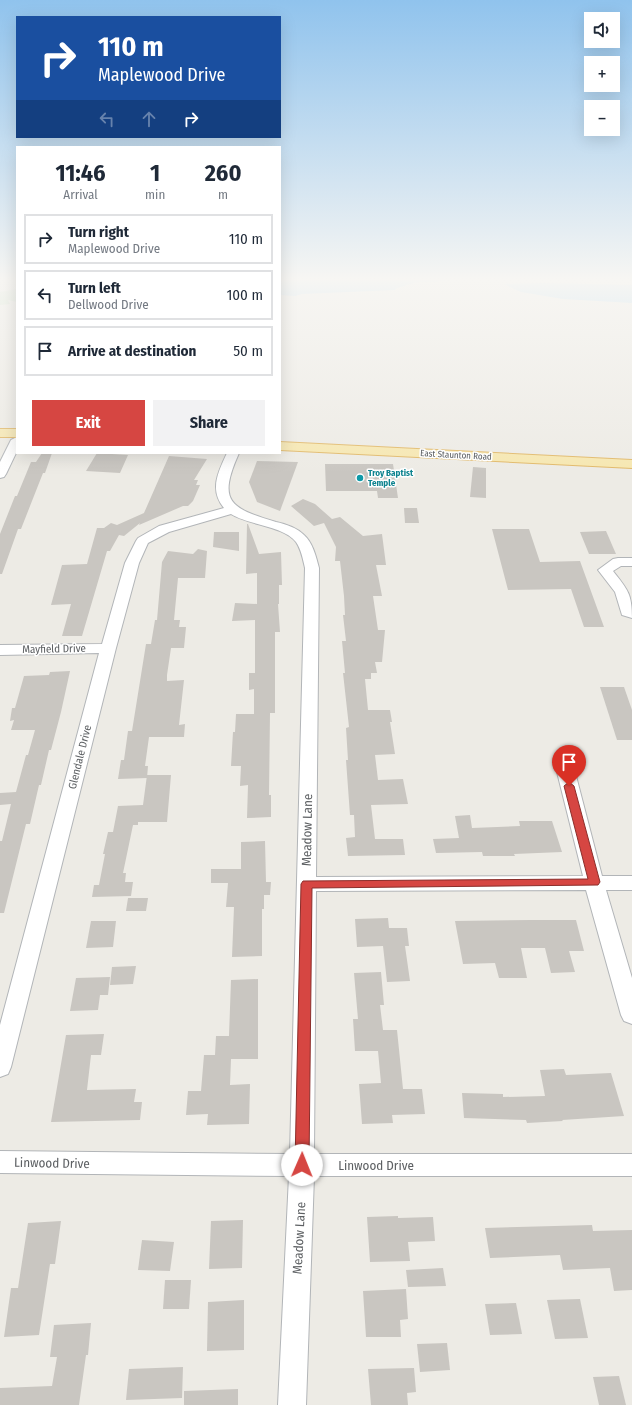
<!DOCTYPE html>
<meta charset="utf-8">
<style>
body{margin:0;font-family:"Fira Sans Condensed",sans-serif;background:#f2f2f3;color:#1f2937;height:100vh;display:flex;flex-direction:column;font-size:15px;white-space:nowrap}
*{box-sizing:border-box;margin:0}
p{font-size:13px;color:#747a83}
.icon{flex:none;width:22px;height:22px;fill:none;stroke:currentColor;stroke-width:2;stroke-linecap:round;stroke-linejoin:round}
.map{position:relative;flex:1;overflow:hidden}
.side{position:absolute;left:16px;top:146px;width:265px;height:308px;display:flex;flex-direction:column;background:#fff;border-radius:0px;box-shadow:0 4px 16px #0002}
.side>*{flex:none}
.banner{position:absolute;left:16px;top:16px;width:265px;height:122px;border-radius:0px;box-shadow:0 4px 16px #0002;background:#1a4fa0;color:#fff;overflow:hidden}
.fabs{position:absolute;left:584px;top:12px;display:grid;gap:8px}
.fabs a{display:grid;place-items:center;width:36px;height:36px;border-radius:0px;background:#fff;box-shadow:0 4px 16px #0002;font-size:20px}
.pin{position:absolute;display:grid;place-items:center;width:34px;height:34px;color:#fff;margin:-41px -17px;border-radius:50% 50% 50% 0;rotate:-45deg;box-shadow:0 0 4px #0007}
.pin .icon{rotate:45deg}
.me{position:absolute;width:44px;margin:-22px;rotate:1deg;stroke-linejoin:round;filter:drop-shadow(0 0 3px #0008)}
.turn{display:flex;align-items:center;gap:14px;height:84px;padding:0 16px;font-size:18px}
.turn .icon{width:52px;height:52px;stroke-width:2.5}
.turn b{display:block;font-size:28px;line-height:34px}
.lanes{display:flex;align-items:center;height:38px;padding:0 16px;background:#0003;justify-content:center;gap:20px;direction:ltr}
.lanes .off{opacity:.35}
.eta{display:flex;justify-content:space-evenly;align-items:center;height:68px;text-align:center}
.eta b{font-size:24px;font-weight:700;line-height:28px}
.cta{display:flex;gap:8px;margin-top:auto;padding:8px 16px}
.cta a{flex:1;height:46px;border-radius:0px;background:#d64642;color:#fff;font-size:16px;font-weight:700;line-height:46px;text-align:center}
.cta a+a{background:#f2f2f3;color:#1f2937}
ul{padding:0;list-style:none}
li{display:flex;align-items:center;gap:12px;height:50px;margin:0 8px 6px;padding:0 8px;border:2px solid #e0e1e3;border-radius:0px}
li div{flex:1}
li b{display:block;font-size:15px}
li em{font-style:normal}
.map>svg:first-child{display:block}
</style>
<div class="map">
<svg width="632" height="1405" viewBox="0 0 632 1405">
<rect width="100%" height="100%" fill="#edebe5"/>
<path fill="#c6e2c4" d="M17,289V302L8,300L10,304L0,305V292Z"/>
<g fill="#add9f5">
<path d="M280,277H439L442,279H452L435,282H417L397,288L395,290L302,294L295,296L280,295Z"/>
<path d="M542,283L632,285V303L563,299L521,292L504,284Z"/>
</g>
<g fill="#c9c6c1">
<path d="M42,453H52L45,473H43L21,529H18L2,574H0V534L15,496H17L31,462H36Z"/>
<path d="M97,453H113L112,454L128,455L120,473L86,471Z"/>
<path d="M169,456L207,459L194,480H198L196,485H200L193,501L188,506H183L139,525L140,523L124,536L119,535L110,551H107L82,636H62L71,604L51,605L62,565L87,564L97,528H104L111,523L117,525L144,513Z"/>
<path d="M257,461L298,462L280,511L257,502L249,482Z"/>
<path d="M325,464H393L398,498H378L377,491H326Z"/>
<path d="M473,467L486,468V498L470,497Z"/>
<path d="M303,499L315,504L332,519L340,517L363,536L382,534L386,565H376L382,596H373L378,630H385L382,662H375L377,673H371V679H365L368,710H390L392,722H390L395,754L375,755L378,780L403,779L408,804L371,805L375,839H403L405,855L348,856L346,838L355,837L354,815H350L346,760H348L346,728L349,727L343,673H345L342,641H346L343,615H345L344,596L340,561H335L336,547L324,523L314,526L291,506Z"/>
<path d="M404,508H417L419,523H405Z"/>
<path d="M247,524H248L259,554L281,552L282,585H279V604H278L280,632H275V713H270L269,795H271V817L247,818L248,785L240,786L241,766H231L233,732H235L236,714H254V689L249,690V673H255V620L232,621L235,603L257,604V573L246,574Z"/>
<path d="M492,529H529L540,562L580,561L604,627H584L571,589L508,590Z"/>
<path d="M606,531L616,554H589L580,532Z"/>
<path d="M214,532H239V551L213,547Z"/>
<path d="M198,549L207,551L205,578H178L174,620H180L179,627H186L184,648H171L167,675V681L184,680L179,725L185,724L184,737H149L145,766H148L147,778L118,779L121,760H124L128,731H132L146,644H151L155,620H157L162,562L168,551L193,554Z"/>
<path d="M70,671L61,712L51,750H49L41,785H39L30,824H26L4,913H0V841H2L11,804L0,805V793L16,792L26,755H28L35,730H11L14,720L10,721L12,708H15L24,676L49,675L50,672Z"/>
<path d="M600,687H624L632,710V740H617Z"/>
<path d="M147,775H171L167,822H138V825H133L123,873H126L125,882H133L131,896L92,897L94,885H99L105,854H103L108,832H113L118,806L143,805Z"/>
<path d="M470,815L472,828L520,826L519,821H552L562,852L514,854L515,856H483L482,852L436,853L433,839L459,838L455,816Z"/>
<path d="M265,841L266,882H271L270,895H264V909H262V956L232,957L234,907H226L228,883H211V869H241V842Z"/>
<path d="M128,898H148L146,911H126Z"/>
<path d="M388,918L389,928H407L409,946H405L410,981L387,982L383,946L357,947L355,919Z"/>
<path d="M531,920H576L584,951H569L575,972L551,973L545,948H521L527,978H499L495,963L463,964L455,921Z"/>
<path d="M91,921H116L113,947L86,948Z"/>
<path d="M136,966L133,984L110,985L112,967Z"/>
<path d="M381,972L384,1005H380L383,1030H397L403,1089H422L425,1114L392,1115L393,1123L362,1124L359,1084L381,1083L378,1051H355L353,1019H358L354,973Z"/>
<path d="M110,977L108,995H100L98,1010L70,1011L76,978Z"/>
<path d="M258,979V1059H231L230,1085L250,1084L249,1124L207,1125L208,1114L186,1115L188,1091H201L204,1055H215L216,1036H229L231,980Z"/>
<path d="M104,1034L101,1055H91L87,1090L136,1089L134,1102H142L140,1120L51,1122L66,1035Z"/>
<path d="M564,1069L566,1075L611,1073L624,1116L562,1120L563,1121L527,1123L526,1120L464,1118L462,1093L503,1094V1097L545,1096L540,1070Z"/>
<path d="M398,1216V1218L433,1217L435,1241L408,1242L410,1261L370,1262L367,1217Z"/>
<path d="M243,1220L242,1268L209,1269L211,1221Z"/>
<path d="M61,1221L55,1264H50L39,1335L4,1337L11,1288H18L28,1223Z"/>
<path d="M592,1225L593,1231L632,1230V1290L614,1291L610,1268L563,1270L560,1255L490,1258L485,1228Z"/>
<path d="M142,1240L174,1242L170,1271L138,1270Z"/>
<path d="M443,1268L446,1286L408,1287L406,1270Z"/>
<path d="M165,1280H191L189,1309H163Z"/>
<path d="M406,1289L408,1319L400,1320L401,1337H366L363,1291Z"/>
<path d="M580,1299L588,1338L555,1339L547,1300Z"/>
<path d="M244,1300V1350L207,1351L208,1302Z"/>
<path d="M516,1303L522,1334L490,1335L485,1304Z"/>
<path d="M91,1323L88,1355H86L79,1405H0V1388L52,1386L57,1357H50L54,1325Z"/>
<path d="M447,1343L450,1370L420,1372L417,1344Z"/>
<path d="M183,1367L182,1398L126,1400L129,1369Z"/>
<path d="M414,1368L416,1392L407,1393L408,1405H371L368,1369Z"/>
<path d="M619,1376L626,1405H599L593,1377Z"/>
<path d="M238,1389V1405H184V1391Z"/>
</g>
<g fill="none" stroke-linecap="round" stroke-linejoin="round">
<defs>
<g id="minor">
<path d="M17,437V451L6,474L4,477L0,478V462L11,440Z"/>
<path d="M227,453H239C217,502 230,508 276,522C286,524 297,528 304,535C313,543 316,557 319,568L316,877L583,876L557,772L560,768L566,766L572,768L575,772L602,876H632V890H606L632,978V1024L624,1021L621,1015L586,890L316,891L314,1154H632V1176H314L306,1405H278L289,1176L0,1173V1151L290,1154L305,568C303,559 301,549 296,542C284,526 248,525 231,514L169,532L148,543L139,563L116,648L11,1067L8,1074L0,1077V1025L99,653L0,655V645L102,644L125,563L136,541L138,538L159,526L224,508C209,490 218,472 227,453Z"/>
<path d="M618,558H632V566H621L613,571C628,590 632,594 632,618L622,615L615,592L598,570L613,559Z"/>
</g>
<g id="major">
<rect x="0" y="429" width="17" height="8"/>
<path d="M280,442L632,460V468L280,450Z"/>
</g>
</defs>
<use href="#minor" stroke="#b2b5b8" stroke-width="2"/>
<use href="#major" stroke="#e1b96a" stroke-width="2"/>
<use href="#minor" fill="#fff" fill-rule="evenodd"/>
<use href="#major" fill="#f6e7b1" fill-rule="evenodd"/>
</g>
<linearGradient id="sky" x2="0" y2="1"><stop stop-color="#90c3ed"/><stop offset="0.59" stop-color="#f7f6f3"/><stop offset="1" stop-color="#f7f6f3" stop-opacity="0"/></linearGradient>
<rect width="632" height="473" fill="url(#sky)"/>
<path fill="#d64642" stroke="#8b2e2b" d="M569,782L574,786L600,882L598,885L312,888L309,1165L307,1170L302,1172L297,1170L295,1165L301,884L303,881L588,879L564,786Z"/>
<circle fill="#0f9aa8" stroke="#fff" stroke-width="1.5" cx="360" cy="478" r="4"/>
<g text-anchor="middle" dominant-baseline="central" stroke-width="3" stroke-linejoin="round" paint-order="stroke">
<g font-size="9" fill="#5d6063" stroke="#fff">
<text transform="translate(456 455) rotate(3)">East Staunton Road</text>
</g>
<g font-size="9" font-weight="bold" fill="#0d838f" stroke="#fff" text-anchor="start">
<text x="368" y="473">Troy Baptist<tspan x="368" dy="10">Temple</tspan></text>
</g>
<g font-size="11" fill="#5d6063" stroke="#fff">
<text transform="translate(54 649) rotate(-1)">Mayfield Drive</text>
<text transform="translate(80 757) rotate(-76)">Glendale Drive</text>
</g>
<g font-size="13" fill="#5d6063" stroke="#fff">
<text transform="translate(307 830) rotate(-89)">Meadow Lane</text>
<text transform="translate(52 1163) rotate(1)">Linwood Drive</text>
<text x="376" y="1165">Linwood Drive</text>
<text transform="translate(299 1238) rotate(-87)">Meadow Lane</text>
</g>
</g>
</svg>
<div class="fabs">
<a><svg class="icon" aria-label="sound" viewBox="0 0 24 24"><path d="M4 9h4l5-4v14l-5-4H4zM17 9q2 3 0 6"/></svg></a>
<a>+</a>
<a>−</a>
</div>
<div class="pin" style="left:569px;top:786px;background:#d93025"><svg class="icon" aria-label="arrive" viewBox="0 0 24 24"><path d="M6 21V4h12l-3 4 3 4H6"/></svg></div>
<svg class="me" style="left:302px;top:1165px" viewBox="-20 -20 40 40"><circle r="19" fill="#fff"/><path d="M0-13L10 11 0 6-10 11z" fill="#d64642"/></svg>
<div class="banner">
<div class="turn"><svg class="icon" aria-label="right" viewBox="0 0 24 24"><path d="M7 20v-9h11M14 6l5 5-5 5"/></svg><div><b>110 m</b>Maplewood Drive</div></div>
<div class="lanes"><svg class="icon off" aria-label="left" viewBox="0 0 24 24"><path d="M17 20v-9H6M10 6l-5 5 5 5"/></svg><svg class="icon off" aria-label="ahead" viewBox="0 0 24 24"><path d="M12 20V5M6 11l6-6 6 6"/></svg><svg class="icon" aria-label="right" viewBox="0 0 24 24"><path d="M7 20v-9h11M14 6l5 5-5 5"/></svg></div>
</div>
<section class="side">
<div class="eta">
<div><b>11:46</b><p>Arrival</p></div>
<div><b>1</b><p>min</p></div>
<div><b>260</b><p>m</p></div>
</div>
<ul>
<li><svg class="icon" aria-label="right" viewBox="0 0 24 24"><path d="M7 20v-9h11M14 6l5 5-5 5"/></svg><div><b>Turn right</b><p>Maplewood Drive</p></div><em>110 m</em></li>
<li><svg class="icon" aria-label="left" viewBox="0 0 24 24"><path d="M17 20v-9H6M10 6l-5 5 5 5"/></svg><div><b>Turn left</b><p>Dellwood Drive</p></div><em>100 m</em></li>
<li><svg class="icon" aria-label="arrive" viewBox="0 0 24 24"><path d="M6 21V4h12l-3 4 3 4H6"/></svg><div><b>Arrive at destination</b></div><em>50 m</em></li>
</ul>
<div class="cta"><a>Exit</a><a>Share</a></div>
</section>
</div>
